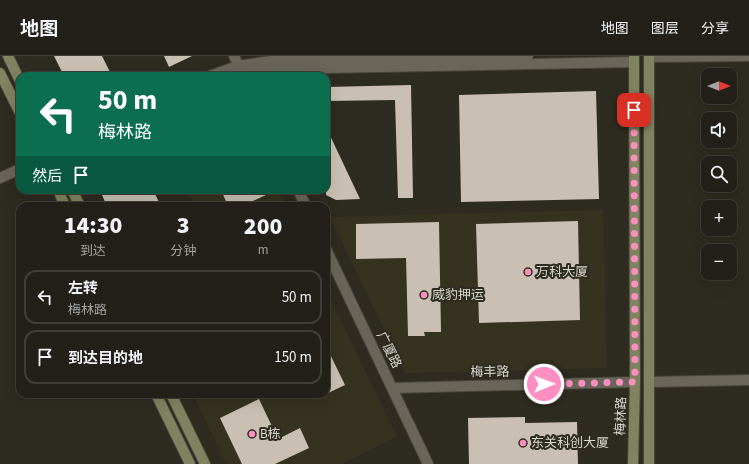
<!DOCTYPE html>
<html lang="zh">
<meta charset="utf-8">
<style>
body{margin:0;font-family:"Source Sans 3","Noto Sans SC",sans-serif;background:#2e2d25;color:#f1f3f6;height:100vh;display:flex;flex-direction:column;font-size:15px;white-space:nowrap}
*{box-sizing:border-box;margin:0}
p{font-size:13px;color:#a2a3a2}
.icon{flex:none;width:22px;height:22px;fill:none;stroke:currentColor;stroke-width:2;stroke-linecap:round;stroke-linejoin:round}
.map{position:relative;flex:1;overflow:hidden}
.sheet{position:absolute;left:16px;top:146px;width:314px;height:196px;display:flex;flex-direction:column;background:#222018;border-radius:12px;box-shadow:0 4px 16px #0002,0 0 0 1px #3f3e37}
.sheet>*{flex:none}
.top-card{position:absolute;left:16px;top:16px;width:314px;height:122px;border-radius:12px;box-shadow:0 4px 16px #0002,0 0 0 1px #3f3e37;background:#0b6e4f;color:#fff;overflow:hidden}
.needle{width:26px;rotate:90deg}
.buttons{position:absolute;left:701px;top:12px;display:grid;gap:8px}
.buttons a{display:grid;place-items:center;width:36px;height:36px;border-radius:8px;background:#222018;box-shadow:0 4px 16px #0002,0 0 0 1px #3f3e37;font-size:20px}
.pin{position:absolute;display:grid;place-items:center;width:34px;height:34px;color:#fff;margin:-17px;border-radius:8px;box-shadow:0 2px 6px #0006}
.me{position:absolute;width:44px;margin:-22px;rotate:89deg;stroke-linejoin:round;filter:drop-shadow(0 0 3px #0008)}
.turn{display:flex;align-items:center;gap:14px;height:84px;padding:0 16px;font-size:18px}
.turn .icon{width:52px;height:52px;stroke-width:2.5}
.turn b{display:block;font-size:28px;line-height:34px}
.then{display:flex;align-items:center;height:38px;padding:0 16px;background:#0003;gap:8px;font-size:15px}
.eta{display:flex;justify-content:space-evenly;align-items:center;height:68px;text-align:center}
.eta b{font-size:24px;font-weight:800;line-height:28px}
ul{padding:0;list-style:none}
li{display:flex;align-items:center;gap:12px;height:54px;margin:0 8px 6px;padding:0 8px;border:2px solid #3f3e37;border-radius:12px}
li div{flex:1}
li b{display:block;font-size:15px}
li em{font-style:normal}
header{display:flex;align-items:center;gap:24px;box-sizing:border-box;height:56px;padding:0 20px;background:#222018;border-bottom:1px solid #3f3e37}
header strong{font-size:19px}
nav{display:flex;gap:22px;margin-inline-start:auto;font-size:14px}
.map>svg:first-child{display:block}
</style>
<header>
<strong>地图</strong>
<nav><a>地图</a><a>图层</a><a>分享</a></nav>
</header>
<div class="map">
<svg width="749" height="408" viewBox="0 0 749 408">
<rect width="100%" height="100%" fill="#2e2b20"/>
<g fill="#363220">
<path d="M186,134H278L286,150H193Z"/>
<path d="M603,154L607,312L405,317L330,161Z"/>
<path d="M326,234L397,381L342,408H226L193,338H326Z"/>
</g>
<g fill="#c9c0b3">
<path d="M54,0H102L112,20H64Z"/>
<path d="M164,0H192L169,11Z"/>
<path d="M411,29L413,142H398L395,44L326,45V31Z"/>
<path d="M596,35L599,143L461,146L459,39Z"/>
<path d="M326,71L360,143L336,144L326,139Z"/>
<path d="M105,134H153L161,150H107L102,139L107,137Z"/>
<path d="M221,134H277L242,150H228Z"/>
<path d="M578,165L580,264L479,267L476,168Z"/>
<path d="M439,166L441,276H424L425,280H408L406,202L356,203V168Z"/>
<path d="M326,290L345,329L326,338Z"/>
<path d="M259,343L278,383L300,372L309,392L275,408H242L220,362Z"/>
<path d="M525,361V367L577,366L578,408H469L468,362Z"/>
</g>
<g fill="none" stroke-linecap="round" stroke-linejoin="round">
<defs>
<g id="street">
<path d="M234,0L241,15"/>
<path d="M649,1L749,0"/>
<path d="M210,20L238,10L271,5L528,0"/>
<path d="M228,20L248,15L272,13L634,6"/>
<path d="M0,122L20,113"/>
<path d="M298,134L306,150"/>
<path d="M326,193L428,408"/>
<path d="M649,326L749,324"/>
<path d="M393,332L635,326"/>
</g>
<g id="secondary">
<path d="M8,0L20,25"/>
<path d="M649,0V408"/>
<path d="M0,17L20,57"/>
<path d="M58,134L65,150"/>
<path d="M72,134L80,150"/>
<path d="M156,338L190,408"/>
<path d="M171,338L205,408"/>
<path d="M633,408L635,326L634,0"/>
</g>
</defs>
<use href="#street" stroke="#48463c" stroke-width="12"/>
<use href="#secondary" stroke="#48463c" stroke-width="12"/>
<use href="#street" stroke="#696659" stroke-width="10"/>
<use href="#secondary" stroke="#80835f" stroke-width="10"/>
</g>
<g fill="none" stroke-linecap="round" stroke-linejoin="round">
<path stroke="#fc8fc1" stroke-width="7" stroke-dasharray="0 12.6" d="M544,328L635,326L634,54"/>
</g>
<g fill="#fc8fc1" stroke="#2e2b20" stroke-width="1.5">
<circle cx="528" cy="216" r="4"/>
<circle cx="424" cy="239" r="4"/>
<circle cx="252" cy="378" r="4"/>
<circle cx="523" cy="387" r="4"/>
</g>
<g text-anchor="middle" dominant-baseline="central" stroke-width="4" stroke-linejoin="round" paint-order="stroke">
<g font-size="13" fill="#d7d6cf" stroke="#2e2b20" text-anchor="start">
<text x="536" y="216">万科大厦</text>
<text x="432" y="239">威豹押运</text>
<text x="260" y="378">B栋</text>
<text x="531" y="387">东关科创大厦</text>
</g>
<g font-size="13" fill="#d7d6cf" stroke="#2e2b20">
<text transform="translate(389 294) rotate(64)">广厦路</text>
<text transform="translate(490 316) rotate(-1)">梅丰路</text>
<text transform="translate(621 360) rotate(-88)">梅林路</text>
</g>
</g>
</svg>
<div class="buttons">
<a><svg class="needle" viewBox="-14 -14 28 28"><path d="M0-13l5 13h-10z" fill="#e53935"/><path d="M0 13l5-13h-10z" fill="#a2a3a2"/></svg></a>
<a><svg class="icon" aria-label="sound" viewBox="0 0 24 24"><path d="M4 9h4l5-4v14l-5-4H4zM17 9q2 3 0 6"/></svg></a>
<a><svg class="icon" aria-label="search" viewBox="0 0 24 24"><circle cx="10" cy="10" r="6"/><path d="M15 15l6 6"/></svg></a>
<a>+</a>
<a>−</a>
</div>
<div class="pin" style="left:634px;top:54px;background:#d93025"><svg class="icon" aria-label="arrive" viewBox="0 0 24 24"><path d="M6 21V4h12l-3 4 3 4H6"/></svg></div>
<svg class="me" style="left:544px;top:328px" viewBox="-20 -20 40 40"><circle r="17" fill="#fc8fc1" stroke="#fff" stroke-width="3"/><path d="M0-11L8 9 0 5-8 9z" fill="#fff"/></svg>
<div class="top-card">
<div class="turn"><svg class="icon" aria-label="left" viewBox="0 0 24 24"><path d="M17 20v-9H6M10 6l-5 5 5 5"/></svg><div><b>50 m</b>梅林路</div></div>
<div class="then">然后<svg class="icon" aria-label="arrive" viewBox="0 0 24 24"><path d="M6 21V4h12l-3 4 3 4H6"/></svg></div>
</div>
<section class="sheet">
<div class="eta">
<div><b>14:30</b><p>到达</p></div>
<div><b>3</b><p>分钟</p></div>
<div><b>200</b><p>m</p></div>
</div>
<ul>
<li><svg class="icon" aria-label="left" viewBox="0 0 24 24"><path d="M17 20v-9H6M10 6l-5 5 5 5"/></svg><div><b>左转</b><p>梅林路</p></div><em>50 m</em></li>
<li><svg class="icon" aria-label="arrive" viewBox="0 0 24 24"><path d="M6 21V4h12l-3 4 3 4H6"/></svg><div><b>到达目的地</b></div><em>150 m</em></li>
</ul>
</section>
</div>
